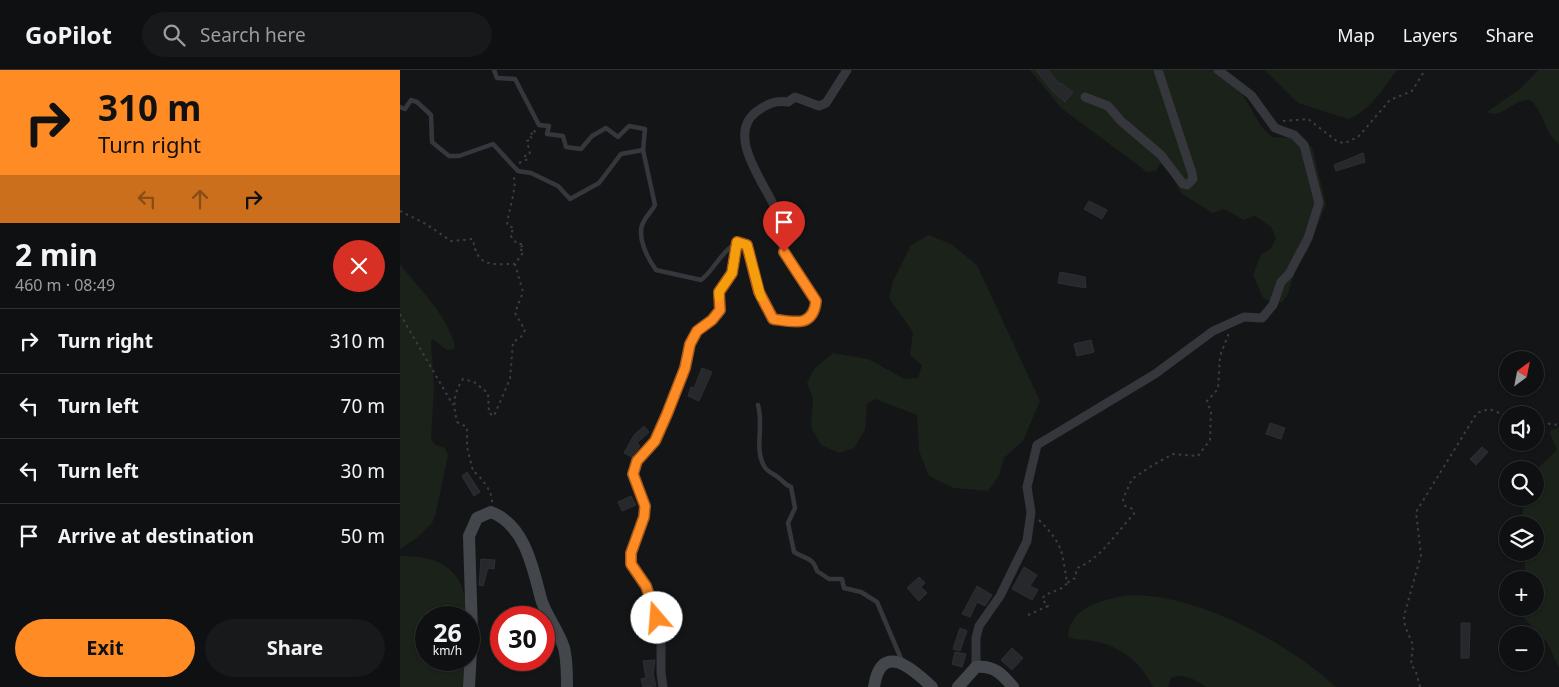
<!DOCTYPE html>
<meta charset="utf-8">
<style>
body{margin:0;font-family:"Noto Sans",sans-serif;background:#18191a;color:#f1f3f6;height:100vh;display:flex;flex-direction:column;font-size:19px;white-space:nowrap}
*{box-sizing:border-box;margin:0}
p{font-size:16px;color:#9b9d9f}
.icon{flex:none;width:28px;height:28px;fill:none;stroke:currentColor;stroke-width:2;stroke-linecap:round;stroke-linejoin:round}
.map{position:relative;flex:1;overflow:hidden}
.side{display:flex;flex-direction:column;background:#0f1011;width:400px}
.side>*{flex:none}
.banner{background:#ff8b24;color:#111;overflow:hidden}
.needle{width:32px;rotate:32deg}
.fabs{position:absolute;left:1099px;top:281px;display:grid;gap:10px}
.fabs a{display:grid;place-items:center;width:45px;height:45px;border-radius:50%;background:#0f1011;box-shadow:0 1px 4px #0004,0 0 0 1px #2f3031;font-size:25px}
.speed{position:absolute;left:15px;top:536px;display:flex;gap:10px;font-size:25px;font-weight:700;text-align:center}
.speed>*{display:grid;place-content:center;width:65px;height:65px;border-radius:50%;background:#0f1011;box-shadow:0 1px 4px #0004,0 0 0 1px #2f3031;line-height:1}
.speed small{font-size:12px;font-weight:400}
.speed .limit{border:8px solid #d22;background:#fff;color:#111}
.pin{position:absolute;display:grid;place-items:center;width:42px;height:42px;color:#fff;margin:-51px -21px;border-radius:50% 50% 50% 0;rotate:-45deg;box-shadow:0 0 5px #0007}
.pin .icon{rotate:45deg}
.me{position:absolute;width:55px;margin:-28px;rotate:342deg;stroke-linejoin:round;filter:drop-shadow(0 0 4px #0008)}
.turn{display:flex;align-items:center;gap:18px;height:105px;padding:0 15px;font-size:22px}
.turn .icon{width:65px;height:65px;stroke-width:2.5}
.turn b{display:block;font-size:35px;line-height:42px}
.lanes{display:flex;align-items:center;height:48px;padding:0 15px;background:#0003;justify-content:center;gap:25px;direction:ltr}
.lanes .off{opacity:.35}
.round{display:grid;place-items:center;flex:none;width:52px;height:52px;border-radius:26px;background:#18191a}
.headline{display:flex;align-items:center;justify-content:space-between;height:85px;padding:0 15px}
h1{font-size:30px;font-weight:700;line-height:38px}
.action{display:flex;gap:10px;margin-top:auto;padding:10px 15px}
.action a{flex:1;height:58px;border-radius:30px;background:#ff8b24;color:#111;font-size:20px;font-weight:700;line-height:58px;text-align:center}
.action a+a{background:#18191a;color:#f1f3f6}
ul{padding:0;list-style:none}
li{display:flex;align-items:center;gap:15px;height:65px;padding:0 15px;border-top:1px solid #2f3031}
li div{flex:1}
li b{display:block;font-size:19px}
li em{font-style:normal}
header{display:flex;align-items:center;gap:30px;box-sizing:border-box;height:70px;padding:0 25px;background:#0f1011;border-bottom:1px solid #2f3031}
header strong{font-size:24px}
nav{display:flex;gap:28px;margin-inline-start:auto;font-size:18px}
.search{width:350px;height:45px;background:#18191a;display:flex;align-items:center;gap:12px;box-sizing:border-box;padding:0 18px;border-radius:28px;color:#9b9d9f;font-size:19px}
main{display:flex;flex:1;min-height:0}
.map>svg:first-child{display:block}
</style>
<header>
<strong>GoPilot</strong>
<div class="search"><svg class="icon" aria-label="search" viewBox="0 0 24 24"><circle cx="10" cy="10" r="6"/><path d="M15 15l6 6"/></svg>Search here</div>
<nav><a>Map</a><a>Layers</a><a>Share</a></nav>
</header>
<main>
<section class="side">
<div class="banner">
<div class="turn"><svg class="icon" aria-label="right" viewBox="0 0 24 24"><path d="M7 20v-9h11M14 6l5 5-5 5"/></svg><div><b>310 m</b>Turn right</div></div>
<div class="lanes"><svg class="icon off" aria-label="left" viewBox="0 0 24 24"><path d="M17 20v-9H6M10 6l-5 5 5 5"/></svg><svg class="icon off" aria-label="ahead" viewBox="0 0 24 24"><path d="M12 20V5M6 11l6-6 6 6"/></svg><svg class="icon" aria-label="right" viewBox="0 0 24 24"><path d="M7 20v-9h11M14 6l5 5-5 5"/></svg></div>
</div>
<div class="headline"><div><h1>2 min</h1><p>460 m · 08:49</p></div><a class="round" style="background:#d93025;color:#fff"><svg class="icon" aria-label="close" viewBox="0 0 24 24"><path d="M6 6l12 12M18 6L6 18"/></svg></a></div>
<ul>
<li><svg class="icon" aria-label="right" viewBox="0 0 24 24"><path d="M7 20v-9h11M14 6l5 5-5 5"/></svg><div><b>Turn right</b></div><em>310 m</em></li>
<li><svg class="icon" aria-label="left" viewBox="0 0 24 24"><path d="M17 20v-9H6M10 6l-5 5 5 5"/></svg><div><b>Turn left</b></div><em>70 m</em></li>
<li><svg class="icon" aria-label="left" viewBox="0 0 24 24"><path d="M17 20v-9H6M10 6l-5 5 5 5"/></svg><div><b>Turn left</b></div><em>30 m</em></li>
<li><svg class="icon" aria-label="arrive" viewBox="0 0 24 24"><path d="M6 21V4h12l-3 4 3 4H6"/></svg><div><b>Arrive at destination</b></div><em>50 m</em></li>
</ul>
<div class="action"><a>Exit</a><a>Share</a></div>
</section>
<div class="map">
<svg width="1159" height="617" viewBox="0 0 1159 617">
<rect width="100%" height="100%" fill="#141517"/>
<g fill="#1a221a">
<path d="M630,0H825L831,5L861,56L872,67L900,68L912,77L926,134L908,180L899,189L887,226L882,232L874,233L863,228L853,205L861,185L871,178L876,168L871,157L855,146L844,150L824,139L813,143L782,124L767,98L760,94L756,101L747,102L661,38Z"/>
<path d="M865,0H997C985,16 969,43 948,49L898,33Z"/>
<path d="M1138,0H1159V74C1144,63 1144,41 1130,30C1115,28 1102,50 1087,42L1121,18Z"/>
<path d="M529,165L551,174L577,195L640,331L623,371L604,388L599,406L588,421L554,418L529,406L519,381L517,345L475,329L467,334L465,360L454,378L439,383L421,375L411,357L413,329L407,313L414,299L433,283L468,289L505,309L518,308L522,295L510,285L513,262L489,228L493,211L511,175Z"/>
<path d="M0,194C20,220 46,243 55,276L54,279L47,280L33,269L31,272L34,316L31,369L34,374L45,378L48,385L36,443L32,453L18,467L0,479Z"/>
<path d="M1159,358V598L1148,574L1123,547L1120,538H1135V510H1125V483L1135,482V455H1121L1124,430L1125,428H1135V401L1157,380L1150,363L1151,360Z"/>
<path d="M0,486C44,485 67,503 67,547L26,548V590H65L63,617H0Z"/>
<path d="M732,525C799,525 887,572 936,617H807C795,610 784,603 771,608L768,617H753C741,592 719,575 693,571C685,569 677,570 669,568L668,564C672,535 708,528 732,525Z"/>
</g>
<g fill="#27282b" stroke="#2e2f33">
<path d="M636,0H648L660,14L661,13L673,22L665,32L653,22Z"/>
<path d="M963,83L965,92L936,101L934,95Z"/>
<path d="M689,131L707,140L702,149L684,139Z"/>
<path d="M660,202L685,207L686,218L658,213Z"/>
<path d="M691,270L694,282L677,286L674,274Z"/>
<path d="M302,298L312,302L299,331L288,326L291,317L294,318Z"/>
<path d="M870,353L885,358L881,369L866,364Z"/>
<path d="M244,356L249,362L237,373L240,376L232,387L224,383L234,365Z"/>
<path d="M1082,377L1088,382L1076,395L1070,389Z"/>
<path d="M67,402L80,422L74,426L62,406Z"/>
<path d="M231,426L236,435L222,441L218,432Z"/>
<path d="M81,489L95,490L94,499L88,498L83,516L79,515Z"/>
<path d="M624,497L637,505L630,516L638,520L632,530L612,519Z"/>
<path d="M519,507L525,513L521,517L527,523L519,531L507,518Z"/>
<path d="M577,516L592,525L585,536L577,532L570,547L562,544Z"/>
<path d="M1061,553H1070L1069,588H1061Z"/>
<path d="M560,558L567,561L560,581L553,579Z"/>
<path d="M612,578L623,588L612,600L601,590Z"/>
<path d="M555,582L566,584L562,597L552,594Z"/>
<path d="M255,590L253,604L256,616L243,617L241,609L246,608L243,591Z"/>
</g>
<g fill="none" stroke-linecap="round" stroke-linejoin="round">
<g stroke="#3b3f43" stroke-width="2" stroke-dasharray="2.5 4" stroke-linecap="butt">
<path d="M883,51L908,49L938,72L945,73L958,67L990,30L1012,21L1025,0"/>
<path d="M119,93L128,89L125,86L130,84L127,71L132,69L129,64L136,63L133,59"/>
<path d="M0,141L26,154L51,171L73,169C77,198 91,194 115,194"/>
<path d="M0,244L53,335"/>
<path d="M1135,352L1159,355"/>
<path d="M92,432C93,422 81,407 73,401L67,377V357L57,352C53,334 53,324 63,309L74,312L88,323L89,343L94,346L110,309L113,272L121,267L125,260L115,243L123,222L115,194L124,181L119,179L124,174H117L110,165L114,158L107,155C108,143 117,117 114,108L117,106"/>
<path d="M639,450C663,474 662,481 667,513L675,508L677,498C701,489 717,461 734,444L733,439L725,436L723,429L732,409L753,395L773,384L798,386L810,370L811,342L807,331L818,319L820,286L829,263"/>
<path d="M628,545L648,536L642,529C648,520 660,523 667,513"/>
<path d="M1020,617L1016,602L1011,594L1013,575L1005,556L1004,546L1021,485L1016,442L1077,343L1089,339L1108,346"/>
</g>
<g stroke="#35373c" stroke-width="4.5">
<path d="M94,0L97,8L115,9L139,55L149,56L147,64L163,66L166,77L181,79L192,66L206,58L218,67L229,56L245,59L243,80L255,135C252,141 247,145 244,151C235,165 248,189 256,200L301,210C315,199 320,183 335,174"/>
<path d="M0,37L5,39L11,30L17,32L31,45L32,72L49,86H59L93,74L118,101L131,103L158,116L170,129L199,113L221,84L243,80"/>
<path d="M358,335C364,356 354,378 364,396C368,403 375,404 379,408C384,412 385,415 391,417L395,438L388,453L394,482C405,489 413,487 417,501L429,509H442L444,518L461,522L477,532L502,591"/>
</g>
<g stroke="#35373c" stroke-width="9">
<path d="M685,27L708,36L721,51L761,85L783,114L787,115L793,109L792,103L758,0"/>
<path d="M576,597V568L579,556L600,526L627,471L631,442L627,417L637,375L755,304L813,261L844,247L862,248L873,235L881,212L889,204L908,168L919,133L904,75L894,65L875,58L851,25L818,0"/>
<path d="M263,617L261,603V570L254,535L245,516L231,494V483L244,447L245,436L233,404L237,391L255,371L267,345L285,298L290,274L297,261L312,250L320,240L319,222L332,203L337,172L347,175L359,222L373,249C394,253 413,258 416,231C407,214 393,200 385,183C379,171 382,157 378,145C369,118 324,67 356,42C367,34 375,30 388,32L395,27L419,36L426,33L447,0"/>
</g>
<g stroke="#43474c" stroke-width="12">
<path d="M69,617L72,563L69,466L77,448L91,442C125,455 133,498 141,529C146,546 159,561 164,578C167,590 167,605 167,617"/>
<path d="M474,617C481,570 513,599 532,617"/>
<path d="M558,617L576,597C594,595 602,604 613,617"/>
</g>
</g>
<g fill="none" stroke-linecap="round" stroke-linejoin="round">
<defs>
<path id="route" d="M257,548L246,516L231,494V483L244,447L245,436L233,404L237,391L255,371L267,344L285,298L290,274L297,261L312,250L320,240L319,222L332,203L337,172L347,175L359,222L373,249C394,252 413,258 416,231L384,182"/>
</defs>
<use href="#route" stroke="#a65a17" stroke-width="12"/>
<use href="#route" stroke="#ff8b24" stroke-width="9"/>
<path stroke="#f59e0b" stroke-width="9" d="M319,227V222L332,203L337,172L347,175L361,227"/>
</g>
</svg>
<div class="fabs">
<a><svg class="needle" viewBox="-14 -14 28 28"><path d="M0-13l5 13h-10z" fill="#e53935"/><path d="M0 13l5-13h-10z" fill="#9b9d9f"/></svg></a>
<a><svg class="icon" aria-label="sound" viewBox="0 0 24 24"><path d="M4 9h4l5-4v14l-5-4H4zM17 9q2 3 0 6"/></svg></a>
<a><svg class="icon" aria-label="search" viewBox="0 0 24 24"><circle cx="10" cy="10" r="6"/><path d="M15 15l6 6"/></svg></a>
<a><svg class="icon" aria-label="layers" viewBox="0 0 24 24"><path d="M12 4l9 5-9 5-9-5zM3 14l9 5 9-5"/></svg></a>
<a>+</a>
<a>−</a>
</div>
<div class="speed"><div>26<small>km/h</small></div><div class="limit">30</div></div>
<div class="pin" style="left:384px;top:182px;background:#d93025"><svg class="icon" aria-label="arrive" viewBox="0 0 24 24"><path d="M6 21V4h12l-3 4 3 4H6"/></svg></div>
<svg class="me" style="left:257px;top:548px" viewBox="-20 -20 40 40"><circle r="19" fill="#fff"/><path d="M0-13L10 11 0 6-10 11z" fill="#ff8b24"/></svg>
</div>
</main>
